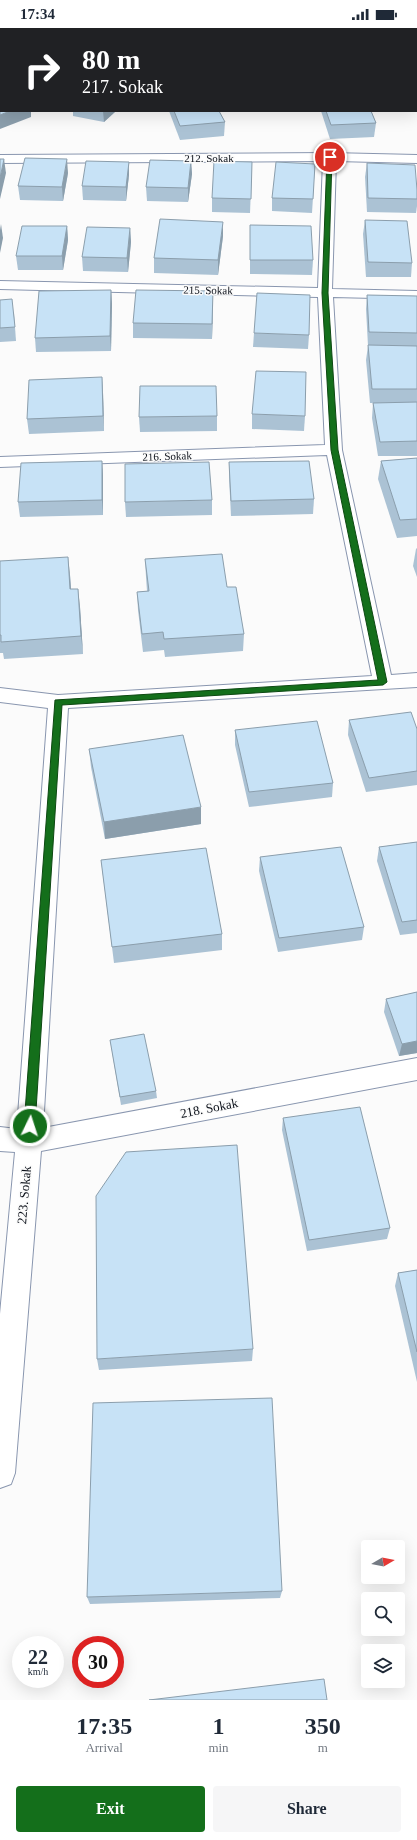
<!DOCTYPE html>
<style>
body{margin:0;font-family:Georgia,serif;background:#f6f6f7;color:#1f2937;height:100vh;display:flex;flex-direction:column;font-size:15px;white-space:nowrap}
*{box-sizing:border-box;margin:0}
p{font-size:13px;color:#747a83}
.icon{flex:none;width:22px;height:22px;fill:none;stroke:currentColor;stroke-width:2;stroke-linecap:round;stroke-linejoin:round}
.map{position:relative;height:1672px;overflow:hidden}
.sheet{display:flex;flex-direction:column;background:#fff;flex:1}
.sheet>*{flex:none}
.banner{position:absolute;left:0px;top:0px;width:417px;height:84px;box-shadow:0 4px 16px #0002;background:#202124;color:#fff;overflow:hidden}
.needle{width:26px;rotate:80deg}
.fabs{position:absolute;left:361px;top:1512px;display:grid;gap:8px}
.fabs a{display:grid;place-items:center;width:44px;height:44px;border-radius:4px;background:#fff;box-shadow:0 4px 16px #0002;font-size:20px}
.speed{position:absolute;left:12px;top:1608px;display:flex;gap:8px;font-size:20px;font-weight:700;text-align:center}
.speed>*{display:grid;place-content:center;width:52px;height:52px;border-radius:50%;background:#fff;box-shadow:0 4px 16px #0002;line-height:1}
.speed small{font-size:10px;font-weight:400}
.speed .limit{border:6px solid #d22;background:#fff;color:#111}
.pin{position:absolute;display:grid;place-items:center;width:34px;height:34px;color:#fff;margin:-17px;border:2px solid #fff;border-radius:50%;box-shadow:0 1px 4px #0007}
.me{position:absolute;width:44px;margin:-22px;rotate:4deg;stroke-linejoin:round;filter:drop-shadow(0 0 3px #0008)}
.turn{display:flex;align-items:center;gap:14px;height:84px;padding:0 16px;font-size:18px}
.turn .icon{width:52px;height:52px;stroke-width:2.5}
.turn b{display:block;font-size:28px;line-height:34px}
.eta{display:flex;justify-content:space-evenly;align-items:center;height:68px;text-align:center}
.eta b{font-size:24px;font-weight:600;line-height:28px}
.cta{display:flex;gap:8px;margin-top:auto;padding:8px 16px}
.cta a{flex:1;height:46px;border-radius:4px;background:#146f1b;color:#fff;font-size:16px;font-weight:600;line-height:46px;text-align:center}
.cta a+a{background:#f6f6f7;color:#1f2937}
.status{display:flex;justify-content:space-between;align-items:center;height:28px;padding:0 20px;background:#fff;direction:ltr}
.status svg{height:11px;fill:currentColor}
.map>svg:first-child{display:block}
</style>
<div class="status"><b>17:34</b><svg viewBox="0 0 49 12"><path d="M0 12V9h3v3zM5 12V6h3v6zM10 12V3h3v9zM15 12V0h3v12zM26 1h20v11H26zM47 4h2v5h-2z"/></svg></div>
<div class="map">
<svg width="417" height="1672" viewBox="0 0 417 1672">
<rect width="100%" height="100%" fill="#fbfbfb"/>
<g fill="none" stroke-linecap="round" stroke-linejoin="round">
<defs>
<path id="minor" d="M330,125L417,127V135L336,133L332,261L417,263V271L333,269L342,422L391,647L417,645V659L68,680L43,1100L417,1030V1052L41,1123L15,1445L11,1456L0,1460V1286L15,1124L0,1123V1099L17,1101L48,680L0,674V660L58,667L372,648L327,427L0,439V429L325,417L318,269L0,261V253L318,260L323,133L0,135V127Z"/>
<g id="primary">
<path d="M265,0H297L298,1H266Z"/>
<rect x="416" y="11" width="1" height="6"/>
</g>
</defs>
<use href="#minor" stroke="#8996af" stroke-width="2"/>
<use href="#primary" stroke="#5f5a96" stroke-width="2"/>
<use href="#minor" fill="#fff" fill-rule="evenodd"/>
<use href="#primary" fill="#bab4e9" fill-rule="evenodd"/>
</g>
<g fill="#abc2d4">
<path d="M1,3V27H0V4Z"/>
<path d="M73,83H116L104,94L73,88Z"/>
<path d="M169,83H219L225,94L224,108L180,112Z"/>
<path d="M321,83H371L376,95L374,109L330,111Z"/>
<path d="M191,133L192,146L188,174L147,173L146,159Z"/>
<path d="M129,134V147L126,173L83,172L82,158Z"/>
<path d="M252,134L250,185L212,184V170Z"/>
<path d="M367,135L417,162V178L416,185L367,184L365,149Z"/>
<path d="M315,136L312,185L272,183V170Z"/>
<path d="M68,145L63,173L20,172L18,158Z"/>
<path d="M365,192L412,235L411,249H366L363,206Z"/>
<path d="M250,197L313,232L312,247L250,246Z"/>
<path d="M67,198L68,212L63,242H18L16,228Z"/>
<path d="M130,200L131,214L128,244L83,243L82,229Z"/>
<path d="M223,208L218,247L154,245V230Z"/>
<path d="M111,262L112,276L111,323L36,324L35,310Z"/>
<path d="M367,267L417,268V428H378L372,390L373,375H370L366,332L368,318L366,281Z"/>
<path d="M0,272L14,285L16,313L0,314Z"/>
<path d="M213,277L212,311L133,310V295Z"/>
<path d="M254,305L309,307L308,321L253,319Z"/>
<path d="M102,349L103,364L104,403L29,406L27,391Z"/>
<path d="M252,386L305,388L304,403L252,401Z"/>
<path d="M217,388V403L140,404L139,389Z"/>
<path d="M417,430V508L397,510L378,451L381,433Z"/>
<path d="M102,433L103,448V487L20,489L18,474Z"/>
<path d="M229,434L314,471L313,486L231,488L229,449Z"/>
<path d="M212,472V487L126,489L125,474Z"/>
<path d="M417,520V549L413,538L416,521Z"/>
<path d="M145,531L227,559L244,606L243,623L165,629L164,622L143,624L138,582L137,564L147,563L146,549Z"/>
<path d="M0,533L70,547L71,561L80,579L83,626L4,631L3,625H0Z"/>
<path d="M349,692L417,701V757L366,764L348,707Z"/>
<path d="M235,702L333,755L332,769L249,779L235,717Z"/>
<path d="M89,721L201,796L105,811L91,739Z"/>
<path d="M417,814V905L400,907L377,833L379,819Z"/>
<path d="M260,829L364,899L362,912L278,924L259,843Z"/>
<path d="M101,832L222,906V922L114,935Z"/>
<path d="M417,964V1025L399,1028L384,984L386,971Z"/>
<path d="M110,1012L156,1063L157,1070L121,1077Z"/>
<path d="M283,1090L390,1200L387,1211L307,1223L282,1102Z"/>
<path d="M417,1242V1354L395,1258L398,1245Z"/>
<path d="M253,1321L252,1333L99,1342L97,1331Z"/>
<path d="M282,1563L280,1570L90,1576L87,1569Z"/>
</g>
<g fill="#8b9eac">
<path d="M10,83H31V89L0,101V87Z"/>
<path d="M103,83H116L104,94Z"/>
<path d="M4,131L6,145L0,171V150Z"/>
<path d="M67,131L68,145L63,173L62,159Z"/>
<path d="M191,133L192,146L188,174V160Z"/>
<path d="M129,134V147L126,173V159Z"/>
<path d="M223,194V208L218,247V232Z"/>
<path d="M1,196L3,210L0,225V202Z"/>
<path d="M67,198L68,212L63,242L62,228Z"/>
<path d="M130,200L131,214L128,244L127,230Z"/>
<path d="M111,262L112,276L111,323L110,308Z"/>
<path d="M213,263V277L212,311V296Z"/>
<path d="M102,349L103,364L104,403L103,388Z"/>
<path d="M102,433L103,448V487L102,472Z"/>
<path d="M68,529L70,547L72,579L70,561Z"/>
<path d="M78,561L80,579L83,626L81,608Z"/>
<path d="M201,779V796L105,811L104,794Z"/>
<path d="M417,1013V1025L399,1028L402,1016Z"/>
</g>
<g fill="#c7e2f6" stroke="#8b9eac">
<path d="M1,3V15H0V4Z"/>
<path d="M0,60L1,61V83H10L0,87Z"/>
<path d="M174,83H219L225,94L180,98Z"/>
<path d="M326,83H371L376,95L331,97Z"/>
<path d="M25,130L67,131L62,159L18,158Z"/>
<path d="M0,131H4L0,150Z"/>
<path d="M150,132L191,133L188,160L146,159Z"/>
<path d="M86,133L129,134L126,159L82,158Z"/>
<path d="M214,133L252,134L251,171L212,170Z"/>
<path d="M276,134L315,136L313,171L272,170Z"/>
<path d="M367,135L415,137L417,162V171L368,170Z"/>
<path d="M160,191L223,194L218,232L154,230Z"/>
<path d="M365,192L407,193L412,235L368,234Z"/>
<path d="M250,197L311,198L313,232H250Z"/>
<path d="M22,198H67L62,228H16Z"/>
<path d="M87,199L130,200L127,230L82,229Z"/>
<path d="M111,262L110,308L35,310L39,263Z"/>
<path d="M136,262L213,263L212,296L133,295Z"/>
<path d="M257,265L310,267L309,307L254,305Z"/>
<path d="M367,267L417,268V305L369,304Z"/>
<path d="M12,271L15,299L0,300V272Z"/>
<path d="M368,317L417,318V361H372Z"/>
<path d="M256,343L306,344L305,388L252,386Z"/>
<path d="M102,349L103,388L27,391L29,352Z"/>
<path d="M140,358H216L217,388L139,389Z"/>
<path d="M417,374V413L380,414L373,375Z"/>
<path d="M417,430V491L400,492L381,433Z"/>
<path d="M102,433V472L18,474L21,435Z"/>
<path d="M309,433L314,471L231,473L229,434Z"/>
<path d="M209,434L212,472L125,474V436Z"/>
<path d="M222,526L227,559H236L244,606L164,611L163,604L142,606L137,564L149,563L145,531Z"/>
<path d="M68,529L70,561H78L81,608L1,614V607H0V533Z"/>
<path d="M411,684L417,701V743L369,750L349,692Z"/>
<path d="M317,693L333,755L249,764L235,702Z"/>
<path d="M183,707L201,779L104,794L89,721Z"/>
<path d="M417,814V892L402,894L379,819Z"/>
<path d="M341,819L364,899L279,910L260,829Z"/>
<path d="M206,820L222,906L112,919L101,832Z"/>
<path d="M417,964V1013L402,1016L386,971Z"/>
<path d="M144,1006L156,1063L120,1069L110,1012Z"/>
<path d="M360,1079L390,1200L309,1212L283,1090Z"/>
<path d="M237,1117L253,1321L97,1331L96,1168L126,1124Z"/>
<path d="M417,1242V1324L398,1245Z"/>
<path d="M272,1370L282,1563L87,1569L93,1375Z"/>
<path d="M324,1651L327,1672H149Z"/>
</g>
<path fill="#146f1b" stroke="#0d4812" d="M330,128L332,129L328,265L338,422L387,654L383,657L62,677L35,1098L33,1101L30,1103L26,1101L24,1098L55,672L378,652L331,422L322,265L327,129Z"/>
<g text-anchor="middle" dominant-baseline="central" stroke-width="3" stroke-linejoin="round" paint-order="stroke">
<g font-size="11" fill="#0b1019" stroke="#fbfbfb">
<text x="209" y="130">212. Sokak</text>
<text transform="translate(208 262) rotate(1)">215. Sokak</text>
<text transform="translate(167 428) rotate(-2)">216. Sokak</text>
</g>
<g font-size="13" fill="#0b1019" stroke="#fbfbfb">
<text transform="translate(209 1080) rotate(-11)">218. Sokak</text>
<text transform="translate(24 1167) rotate(-85)">223. Sokak</text>
</g>
</g>
</svg>
<div class="fabs">
<a><svg class="needle" viewBox="-14 -14 28 28"><path d="M0-13l5 13h-10z" fill="#e53935"/><path d="M0 13l5-13h-10z" fill="#747a83"/></svg></a>
<a><svg class="icon" aria-label="search" viewBox="0 0 24 24"><circle cx="10" cy="10" r="6"/><path d="M15 15l6 6"/></svg></a>
<a><svg class="icon" aria-label="layers" viewBox="0 0 24 24"><path d="M12 4l9 5-9 5-9-5zM3 14l9 5 9-5"/></svg></a>
</div>
<div class="speed"><div>22<small>km/h</small></div><div class="limit">30</div></div>
<div class="pin" style="left:330px;top:129px;background:#d93025"><svg class="icon" aria-label="arrive" viewBox="0 0 24 24"><path d="M6 21V4h12l-3 4 3 4H6"/></svg></div>
<svg class="me" style="left:30px;top:1098px" viewBox="-20 -20 40 40"><circle r="17" fill="#146f1b" stroke="#fff" stroke-width="3"/><path d="M0-11L8 9 0 5-8 9z" fill="#fff"/></svg>
<div class="banner">
<div class="turn"><svg class="icon" aria-label="right" viewBox="0 0 24 24"><path d="M7 20v-9h11M14 6l5 5-5 5"/></svg><div><b>80 m</b>217. Sokak</div></div>
</div>
</div>
<section class="sheet">
<div class="eta">
<div><b>17:35</b><p>Arrival</p></div>
<div><b>1</b><p>min</p></div>
<div><b>350</b><p>m</p></div>
</div>
<div class="cta"><a>Exit</a><a>Share</a></div>
</section>
